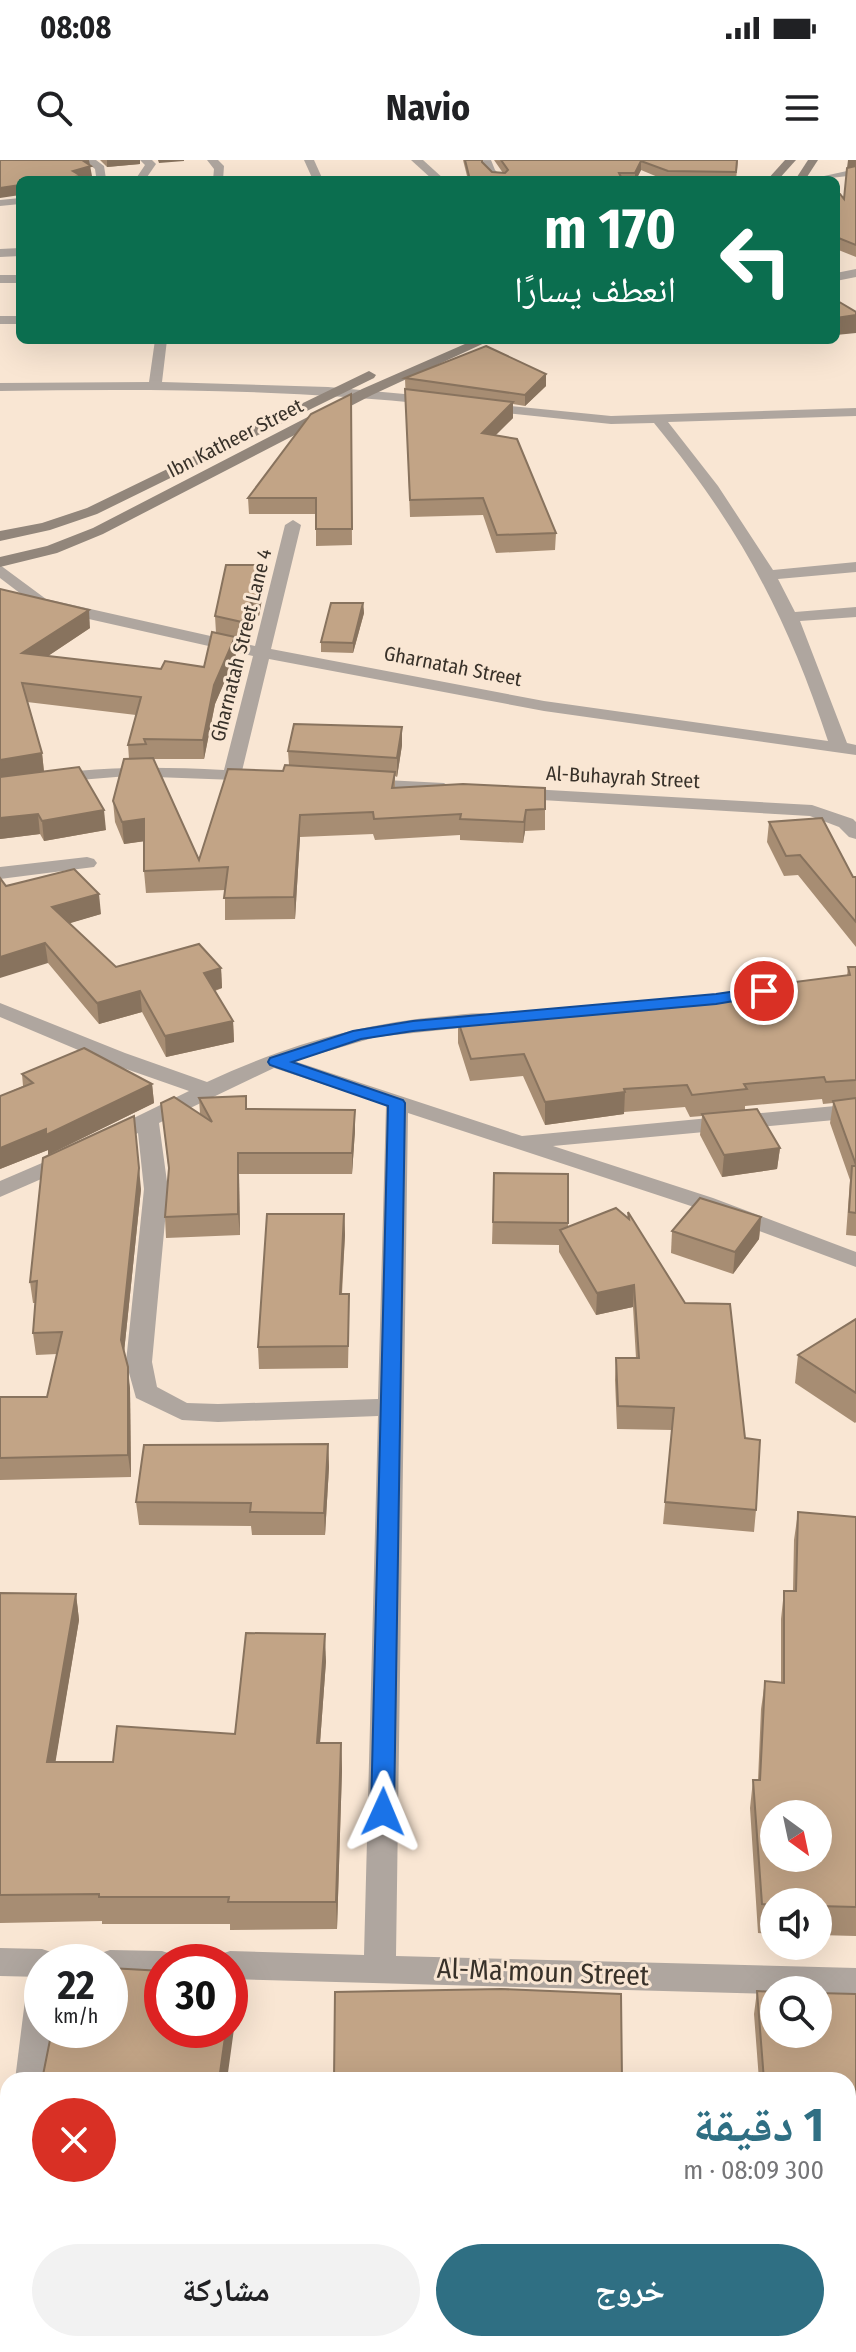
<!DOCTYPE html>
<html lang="ar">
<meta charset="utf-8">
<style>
body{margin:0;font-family:"Fira Sans Condensed","Noto Naskh Arabic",sans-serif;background:#f2f2f2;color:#202124;direction:rtl;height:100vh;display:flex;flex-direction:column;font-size:30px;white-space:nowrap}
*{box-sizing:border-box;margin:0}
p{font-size:26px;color:#757577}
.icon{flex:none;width:44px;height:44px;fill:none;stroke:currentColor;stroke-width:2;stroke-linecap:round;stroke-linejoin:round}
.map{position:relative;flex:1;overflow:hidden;direction:ltr}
.details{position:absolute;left:0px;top:1912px;width:856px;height:280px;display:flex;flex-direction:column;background:#fff;border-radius:24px 24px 0 0;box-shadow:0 8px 32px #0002;direction:rtl}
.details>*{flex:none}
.hud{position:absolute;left:16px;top:16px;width:824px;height:168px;border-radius:12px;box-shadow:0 8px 32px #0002;direction:rtl;background:#0b6e4f;color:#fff;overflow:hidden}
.needle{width:52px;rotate:147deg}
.buttons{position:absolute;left:760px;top:1640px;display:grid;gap:16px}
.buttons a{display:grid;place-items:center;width:72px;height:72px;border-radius:50%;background:#fff;box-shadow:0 8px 32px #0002;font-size:40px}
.speed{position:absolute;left:24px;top:1784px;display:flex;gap:16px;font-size:40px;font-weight:700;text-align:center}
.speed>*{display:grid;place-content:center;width:104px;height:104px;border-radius:50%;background:#fff;box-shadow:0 8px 32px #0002;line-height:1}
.speed small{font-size:20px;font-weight:400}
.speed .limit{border:12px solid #d22;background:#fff;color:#111}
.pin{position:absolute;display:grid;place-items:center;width:68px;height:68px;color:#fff;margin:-34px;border:4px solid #fff;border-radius:50%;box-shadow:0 2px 8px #0007}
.me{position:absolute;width:88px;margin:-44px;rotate:1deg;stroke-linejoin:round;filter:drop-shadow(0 0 6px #0008)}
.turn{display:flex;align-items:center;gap:28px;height:168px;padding:0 32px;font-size:36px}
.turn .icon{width:104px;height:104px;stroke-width:2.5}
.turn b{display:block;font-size:56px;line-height:68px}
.round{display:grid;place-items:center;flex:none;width:84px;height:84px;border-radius:42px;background:#f2f2f2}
.overview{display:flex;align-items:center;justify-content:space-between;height:136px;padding:0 32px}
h1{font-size:48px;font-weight:700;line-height:60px;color:#2f6f83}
.action{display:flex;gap:16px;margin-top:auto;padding:16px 32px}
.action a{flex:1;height:92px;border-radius:48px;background:#2f6f83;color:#fff;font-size:32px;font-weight:700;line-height:92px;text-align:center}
.action a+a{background:#f2f2f2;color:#202124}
.status{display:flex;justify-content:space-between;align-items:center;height:56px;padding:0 40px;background:#fff;direction:ltr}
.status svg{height:22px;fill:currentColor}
header{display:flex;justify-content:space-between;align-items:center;height:104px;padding:0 32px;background:#fff;font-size:36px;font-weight:700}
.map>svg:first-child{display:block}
</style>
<div class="status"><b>08:08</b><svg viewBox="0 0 49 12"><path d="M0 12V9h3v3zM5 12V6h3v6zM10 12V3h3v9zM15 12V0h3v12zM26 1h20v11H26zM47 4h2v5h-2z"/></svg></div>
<header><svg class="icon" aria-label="menu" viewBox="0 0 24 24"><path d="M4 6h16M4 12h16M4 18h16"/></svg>Navio<svg class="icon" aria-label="search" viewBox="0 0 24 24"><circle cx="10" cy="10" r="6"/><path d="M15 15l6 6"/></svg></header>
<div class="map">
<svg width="856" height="2192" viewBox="0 0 856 2192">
<rect width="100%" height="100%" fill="#f9e6d3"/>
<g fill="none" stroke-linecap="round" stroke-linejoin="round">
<g fill="#afa69f" fill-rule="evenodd">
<path d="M84,0H96L104,6L106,19L93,20L96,16L95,9Z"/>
<path d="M140,0H152L156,4L145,20H135L145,5Z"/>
<path d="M207,0H218L224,6L223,20H213L214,9Z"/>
<path d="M304,0H314L323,20H313Z"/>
<path d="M411,0H423L445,20H433Z"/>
<path d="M481,0H491L495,10L505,20H494L485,11Z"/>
<path d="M856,9V15L814,20L815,18Z"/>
<path d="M20,38V44L0,46V40Z"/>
<path d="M20,88V96L0,97V89Z"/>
<path d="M856,109V117L836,121V113Z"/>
<rect x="0" y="115" width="20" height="8"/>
<rect x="0" y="156" width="20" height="8"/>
<path d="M155,180H167L162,222L328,227L437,237L444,241L437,245C291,229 146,229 0,231V223L149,222Z"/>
<path d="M481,243L611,256L856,248V256L668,262L718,326L773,410L856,402V412L778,419L795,452L856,447V457L800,461L847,583L856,585V595L544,551L269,499L242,611L263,613L266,617L263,621L128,616L55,622L0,635V623C82,606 142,606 224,610L253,496L0,439V429L21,434L0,418V405L46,439L255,486L285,365L293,360L301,365L271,489L544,541L828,581C786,454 739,366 654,263L611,264L476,250V244Z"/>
<path d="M365,619L444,623L453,629L444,635L359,628L356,624L359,620Z"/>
<path d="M513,628L812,645L853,659L856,662V679L849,677L839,667L810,656L506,638L504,634Z"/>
<path d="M87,697L94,699L97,703L94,707L0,719V707Z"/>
<path d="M0,843L125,893L207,922C284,886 361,863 446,856C462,855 480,851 495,855L499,859L488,865L376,877L294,901L522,976L856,944V958L553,986L713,1038L856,1092V1107L697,1048L408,953L396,1796L856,1808V1836L818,1835V1830H774V1834L230,1819V1802H215L218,1795L230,1791L364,1795L378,1256L218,1262L182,1260L136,1238L126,1202L144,1029L138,973L115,985H99L96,980L99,975L189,931L109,903L0,857ZM274,908L386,945L378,1239L218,1244L187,1243L157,1227L152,1202L168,1029L159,963Z"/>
<path d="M70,991L78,993L81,998L78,1003L0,1037V1021Z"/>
<path d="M0,1788L42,1789L54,1793L58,1802H42V1817L0,1816Z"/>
<path d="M110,1790L162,1791L174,1795L177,1802H162V1819L110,1818V1802H95L98,1794Z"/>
<path d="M42,1826V1870H55L49,1920H15L25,1840L30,1830Z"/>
<path d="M8,2108V2184H20L19,2192H0V2111Z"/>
</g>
<g fill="#92867b" fill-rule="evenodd">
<path d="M785,0H796L778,20H767Z"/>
<path d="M808,0H818L805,20H795Z"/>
<path d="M474,180H491L372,235L103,374L57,393L0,407V397L47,386L93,368L362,229Z"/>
<path d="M369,211L376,215L374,218L97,354L50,370L0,381V371L42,363L87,348Z"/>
</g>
</g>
<g fill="#a78d73">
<path d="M100,0H140V4L107,7Z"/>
<path d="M463,0H482V2L492,12L503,13L494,0H738L736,20H665L641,10L636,20H468Z"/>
<path d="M856,0V97L836,89V34L844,39Z"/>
<path d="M405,218L546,226L525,246L513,244V258L495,275L556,373L555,390L496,393L483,355L410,357Z"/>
<path d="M351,249L352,385L316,386V354H249L248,338Z"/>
<path d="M265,422L259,456H254L243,480L236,479V495L215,544L204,599H153L199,700L289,605L288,591L402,585L397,617L395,616V628L545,649V670L525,671L523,683L460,680V675L375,680L373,674L300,677L295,759L225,760V730L146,733L144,711V681L124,684L115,662L113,641L129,599L128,585L136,555L27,542L42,593L44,611L106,670L44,681L40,674L0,679V429L90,468L48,496L161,509L204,507L216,473L215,456Z"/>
<path d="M363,443L364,453L353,493L321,492V482Z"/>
<path d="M769,662L853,717H856V787L798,715L784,716L767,682Z"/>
<path d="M6,726L101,754L69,763L116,807L221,808L222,828L215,831L233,861L234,882L166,897L142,852L99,864L48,803Z"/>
<path d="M848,807H856V1076L846,1075L850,1020L830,963L833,943L823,944L822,939L745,946V950L780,988L777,1009L722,1017L700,975L702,956L690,957L685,947L624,952V954L545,965L523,916L470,921L458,883V861L641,845L732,836V830L847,816Z"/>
<path d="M22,914L152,924L154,943L48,995V990L0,1009V936L23,926Z"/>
<path d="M246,936L247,949L355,970L352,1014H239L240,1075L166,1078L165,1057L169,1013L161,943L200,954L199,938Z"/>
<path d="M494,1013L568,1014V1067L628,1058V1052L745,1278L756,1350L754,1372L663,1364L672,1270L617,1269L615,1220L616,1198H636L633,1147L596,1155L559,1092V1085L492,1084Z"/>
<path d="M141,1029L124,1192L130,1229L131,1317L0,1320V1237H47L57,1194L36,1195L33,1173L35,1143H33L30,1122Z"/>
<path d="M344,1054L345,1075L342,1134L349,1156L348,1208L259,1209L258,1187Z"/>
<path d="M761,1057L759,1079L733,1114L671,1093L672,1071Z"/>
<path d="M856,1159V1262L855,1263L795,1223L798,1195Z"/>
<path d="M328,1284L329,1307L325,1375H252L251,1366L139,1365L136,1342Z"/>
<path d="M798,1352L856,1357V1776L818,1775V1742H774V1774L758,1773L750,1648L753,1620H758L761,1549L765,1521L781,1522V1459L784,1431H793L794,1380Z"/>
<path d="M0,1433L76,1434L79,1460L55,1602H113L235,1574L326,1501L320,1583H341L342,1610L337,1769L230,1770V1764H102V1761L0,1763Z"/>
<path d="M757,1831L856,1834V2112H848V1920H759L754,1854Z"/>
<path d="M335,1832L622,1920H334Z"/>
</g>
<g fill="#88735e">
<path d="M82,0H89L92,16L81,19V20H54L73,11Z"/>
<path d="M107,0H140V4L107,7Z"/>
<path d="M158,0H184V1L159,3Z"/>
<path d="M848,0H856V7L847,8Z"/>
<path d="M641,1V10L636,20H635V13Z"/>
<path d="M621,17V20H566Z"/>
<path d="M20,25V35L0,38V28Z"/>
<path d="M856,155V173L836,175V158Z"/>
<path d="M782,180H804L781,183Z"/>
<path d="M546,214V226L525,246V235Z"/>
<path d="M513,242V258L482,289V273Z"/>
<path d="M264,405L265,422L259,456L258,438Z"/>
<path d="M253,438L254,456L243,480L242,462Z"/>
<path d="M363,443L364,453L353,493V483Z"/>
<path d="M89,450L90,468L24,512L22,493Z"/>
<path d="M235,477L236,495L215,544L204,599L203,580L214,525Z"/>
<path d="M402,567V585L397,617V598Z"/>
<path d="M42,593L44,613L0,620V600Z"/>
<path d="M104,650L106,670L44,681L42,661Z"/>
<path d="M526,650L525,671L523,683L524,662Z"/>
<path d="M38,654L40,674L0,679V658Z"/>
<path d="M300,655V677L295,759L294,737Z"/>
<path d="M144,659L146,681L124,684L122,662Z"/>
<path d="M99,734L101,754L54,768L52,747Z"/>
<path d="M45,783L48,803L0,818V797Z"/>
<path d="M221,808L222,828L205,833L204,813Z"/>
<path d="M140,831L142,852L99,864L97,843Z"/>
<path d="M233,861L234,882L166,897L165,876Z"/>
<path d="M152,924L154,943L48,995V990L0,1009V988Z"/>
<path d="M625,932L624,954L545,965V942Z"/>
<path d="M355,950V970L352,1014V993Z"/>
<path d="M780,988L777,1009L722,1017L724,995Z"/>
<path d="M238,993L239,1014L240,1075L238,1054Z"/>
<path d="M139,1008L141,1029L123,1202L121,1180Z"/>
<path d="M344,1054L345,1075L340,1156V1134Z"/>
<path d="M761,1057L759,1079L733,1114L735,1092Z"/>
<path d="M634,1125L633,1147L596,1155L597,1133Z"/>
<path d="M128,1207L130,1229L131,1317L128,1295Z"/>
<path d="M328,1284L329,1307L325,1375L324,1353Z"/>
<path d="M76,1434L79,1460L51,1629L47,1602Z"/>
<path d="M325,1474L326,1501L318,1610L317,1583Z"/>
<path d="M341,1583L342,1610L337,1769L336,1742Z"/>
<path d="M234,1814L237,1847L227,1920H219L226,1870H230V1845Z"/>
<path d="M357,2184H361L360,2192H356Z"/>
</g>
<g fill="#c2a486" stroke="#88735e" stroke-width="2" fill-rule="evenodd">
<path d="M0,0H82L91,6L73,11L81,16L54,20H20V25L0,28Z"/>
<path d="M465,0H482V2L492,12L505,13L508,10L501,0H737L736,12L668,11L641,1L635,13H619L621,17L566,20H470Z"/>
<path d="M856,6V85L836,77V34H840L844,39L847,8Z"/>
<path d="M836,140L856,152V155L836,158Z"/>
<path d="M486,186L546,214L525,235L405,218Z"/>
<path d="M405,229L513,242L482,273L517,279L556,373L497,375L483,338L410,340Z"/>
<path d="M351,234L352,369H316V338H248L311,254Z"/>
<path d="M226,405H264L258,438H253L242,462L215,456Z"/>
<path d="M0,429L89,450L22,493L161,509L165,501L204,507L212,472L235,477L214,525L203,580L144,579L146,584L128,585L141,537L22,523L42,593L0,600Z"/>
<path d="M331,443H363L353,483L321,482Z"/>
<path d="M294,564L402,567L397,598L288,591Z"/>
<path d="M153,598L199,700L228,609L283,611L285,605L395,612L392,628L463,624L545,628V649L526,650L524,662L460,659L461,654L374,659L373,652L300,655L294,737L224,738L228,707L144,711V659L122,662L113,641L124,599Z"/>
<path d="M79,607L104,650L42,661L38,654L0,658V617Z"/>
<path d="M822,658L853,717H856V762L800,695L786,696L769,662Z"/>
<path d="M74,709L99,734L52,747L116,807L199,784L221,808L204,813L233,861L165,876L140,831L97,843L45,783L0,797V718L6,726Z"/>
<path d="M848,807H856V920L826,922L824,917L744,924L747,929L692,935L687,925L624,929L625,932L545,942L524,894L471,899L458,861L565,849L641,845L735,836L732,830L850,815Z"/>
<path d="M84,888L152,924L46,975V969L0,988V936L33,923L22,914Z"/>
<path d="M246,936V949L355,950L352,993H238V1054L165,1057L169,1008L161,943L174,937L212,962L199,938Z"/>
<path d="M856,938V1005L833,941Z"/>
<path d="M757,949L780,988L724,995L702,954Z"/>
<path d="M134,956L139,1008L121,1180L128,1207V1295L0,1298V1237H47L62,1172L33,1173L37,1121L30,1122L43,998Z"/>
<path d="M852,1006H856V1053L849,1052Z"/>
<path d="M494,1013L568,1014V1063L493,1062Z"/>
<path d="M700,1038L761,1057L735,1092L672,1071Z"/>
<path d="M616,1048L629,1059L628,1052L685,1143L730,1144L745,1278L760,1280L756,1350L665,1342L674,1248L618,1246L616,1198H639L634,1125L597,1133L560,1070Z"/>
<path d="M267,1054H344L340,1134H349L348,1186L258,1187Z"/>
<path d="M856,1159V1233L798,1195Z"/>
<path d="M328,1284L324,1353L250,1352L251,1343L136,1342L144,1285Z"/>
<path d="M798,1352L856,1357V1747L818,1746V1742H774V1745L762,1744L753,1620H760L765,1521L784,1523V1431H796ZM774,1654H818V1698H774Z"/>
<path d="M0,1433L76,1434L47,1602H113L117,1566L235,1574L246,1473L325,1474L317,1583H341L336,1742H228L229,1737H99V1734L0,1735Z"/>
<path d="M110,1808L162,1811V1870H226L219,1920H42L52,1870H110Z"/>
<path d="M230,1814H234L230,1845Z"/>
<path d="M501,1829L621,1834L622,1920H436V1918L388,1914V1920H334L335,1832Z"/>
<path d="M757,1831L774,1832V1874H818V1833L856,1834V2089H848V1920H764Z"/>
<path d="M57,2184H357L356,2192H55Z"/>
<rect x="418" y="2184" width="324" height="8"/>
</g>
<path fill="#1a73e8" stroke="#114b97" stroke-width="2" d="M764,827L772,831L770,835L716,844L413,871L361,879L292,902L403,940L405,943L394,1652L391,1658L383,1661L375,1658L371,1652L388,946L270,905L268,902L270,898L353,871L413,861L716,834Z"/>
<g text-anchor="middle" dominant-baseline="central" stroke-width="6" stroke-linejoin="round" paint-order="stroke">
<g font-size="20" fill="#383129" stroke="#f9e6d3">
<text transform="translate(235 278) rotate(-27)">Ibn Katheer Street</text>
<text transform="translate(241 485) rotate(-76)">Gharnatah Street Lane 4</text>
<text transform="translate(453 506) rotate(11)">Gharnatah Street</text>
<text transform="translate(623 617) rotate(3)">Al-Buhayrah Street</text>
</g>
<g font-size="28" fill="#383129" stroke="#f9e6d3">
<text transform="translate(543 1812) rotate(2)">Al-Ma'moun Street</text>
</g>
</g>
</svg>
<div class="buttons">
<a><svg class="needle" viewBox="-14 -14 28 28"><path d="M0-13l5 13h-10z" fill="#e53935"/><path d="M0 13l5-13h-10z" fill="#757577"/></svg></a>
<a><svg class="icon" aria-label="sound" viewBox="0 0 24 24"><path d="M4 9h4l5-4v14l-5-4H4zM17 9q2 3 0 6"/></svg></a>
<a><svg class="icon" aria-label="search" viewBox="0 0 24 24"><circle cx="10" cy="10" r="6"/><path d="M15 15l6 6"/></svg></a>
</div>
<div class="speed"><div>22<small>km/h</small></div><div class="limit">30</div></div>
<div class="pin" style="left:764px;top:831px;background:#d93025"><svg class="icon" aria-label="arrive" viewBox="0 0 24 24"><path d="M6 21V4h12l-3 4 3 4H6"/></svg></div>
<svg class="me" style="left:383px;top:1652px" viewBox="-20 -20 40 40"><path d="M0-17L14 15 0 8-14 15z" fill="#1a73e8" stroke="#fff" stroke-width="4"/></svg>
<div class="hud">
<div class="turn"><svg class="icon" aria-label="left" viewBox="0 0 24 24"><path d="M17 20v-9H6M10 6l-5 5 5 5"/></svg><div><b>170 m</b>انعطف يسارًا</div></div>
</div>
<section class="details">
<div class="overview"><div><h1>1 دقيقة</h1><p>300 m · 08:09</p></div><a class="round" style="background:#d93025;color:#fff"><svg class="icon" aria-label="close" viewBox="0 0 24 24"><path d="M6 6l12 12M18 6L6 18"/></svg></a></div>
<div class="action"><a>خروج</a><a>مشاركة</a></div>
</section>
</div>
